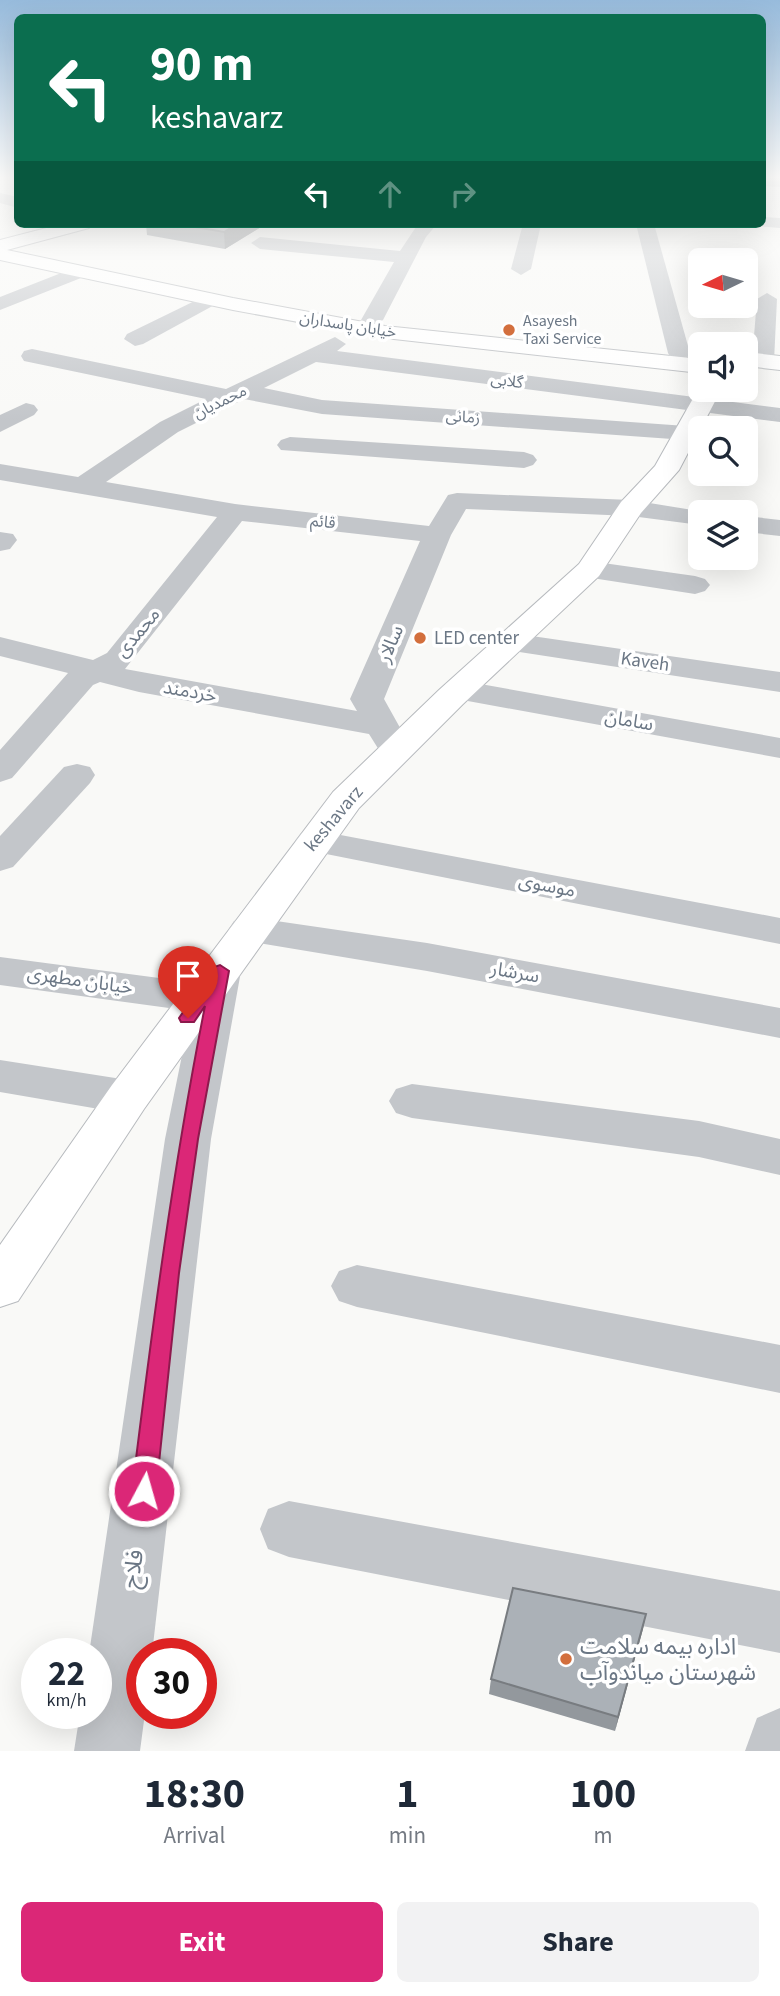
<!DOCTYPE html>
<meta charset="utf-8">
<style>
body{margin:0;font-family:"Source Sans 3","Noto Sans Arabic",sans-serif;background:#f2f2f3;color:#1f2937;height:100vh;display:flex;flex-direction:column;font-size:26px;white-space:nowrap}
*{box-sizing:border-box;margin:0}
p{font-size:23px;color:#747a83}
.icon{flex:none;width:38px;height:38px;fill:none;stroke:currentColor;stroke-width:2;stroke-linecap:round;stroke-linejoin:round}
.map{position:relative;height:1751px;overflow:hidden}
.side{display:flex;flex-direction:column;background:#fff;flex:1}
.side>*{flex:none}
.banner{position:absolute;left:14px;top:14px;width:752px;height:214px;border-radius:10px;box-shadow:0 7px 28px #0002;background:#0b6e4f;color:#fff;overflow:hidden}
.needle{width:46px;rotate:265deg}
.controls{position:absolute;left:688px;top:248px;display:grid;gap:14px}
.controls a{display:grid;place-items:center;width:70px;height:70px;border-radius:10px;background:#fff;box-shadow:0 7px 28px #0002;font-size:35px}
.speed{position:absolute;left:21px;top:1638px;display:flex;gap:14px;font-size:35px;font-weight:700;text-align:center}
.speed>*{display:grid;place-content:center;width:91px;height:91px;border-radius:50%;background:#fff;box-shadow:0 7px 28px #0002;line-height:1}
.speed small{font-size:18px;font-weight:400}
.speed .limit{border:10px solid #d22;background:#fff;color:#111}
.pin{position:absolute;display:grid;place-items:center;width:60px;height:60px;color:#fff;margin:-72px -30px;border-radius:50% 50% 50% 0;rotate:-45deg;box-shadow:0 0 7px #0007}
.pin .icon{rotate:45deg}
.me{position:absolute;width:77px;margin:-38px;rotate:6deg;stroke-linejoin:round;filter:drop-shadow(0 0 5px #0008)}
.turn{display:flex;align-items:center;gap:24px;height:147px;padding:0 21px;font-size:32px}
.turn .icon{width:91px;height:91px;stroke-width:2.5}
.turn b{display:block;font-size:49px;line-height:60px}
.lanes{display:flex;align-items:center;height:66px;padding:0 21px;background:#0003;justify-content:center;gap:35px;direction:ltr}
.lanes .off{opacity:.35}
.eta{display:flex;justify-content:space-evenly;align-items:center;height:119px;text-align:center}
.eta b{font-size:42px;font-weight:700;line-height:49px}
.button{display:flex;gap:14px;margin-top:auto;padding:14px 21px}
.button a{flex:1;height:80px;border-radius:10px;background:#db2777;color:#fff;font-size:28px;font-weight:700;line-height:80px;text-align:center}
.button a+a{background:#f2f2f3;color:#1f2937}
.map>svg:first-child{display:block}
</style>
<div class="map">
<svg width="780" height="1751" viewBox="0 0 780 1751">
<rect width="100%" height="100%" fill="#f9f9f7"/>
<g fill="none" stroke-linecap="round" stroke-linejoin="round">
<defs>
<g id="major">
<path d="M62,224H92L89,228L7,250L233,298L385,326L700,359V373L385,338L233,310L0,260V240Z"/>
<path d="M746,352L780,356V370L746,366Z"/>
<path d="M700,386V390H721L679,470L641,513L599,576L463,704L359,808L144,1109L18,1301L0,1307V1245L112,1085L333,792L439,690L579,564L621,502L655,466Z"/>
</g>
</defs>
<use href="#major" stroke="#b7babe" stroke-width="2"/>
<g fill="#c3c6ca" fill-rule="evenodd">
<path d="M763,177H780V187L763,186Z"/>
<path d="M0,193L18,197V208L0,203Z"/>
<path d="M763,217L780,218V228L757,226L763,224Z"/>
<path d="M418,224H437L426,237L383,320L372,326L361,320L394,262L260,249L251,243L260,237L400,251Z"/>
<path d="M523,224H541L531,269L521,275L511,269Z"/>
<path d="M636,224H654L690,353L687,358H671L668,353Z"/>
<path d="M79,266L86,268L89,272L86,276L0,310V297Z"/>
<path d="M211,293L221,299L218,303L143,344L135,346L124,339L127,334Z"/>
<path d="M767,293L777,299L774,361L763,368L752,361L757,299Z"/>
<path d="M335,337L346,344L337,351L780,408V422L316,362L264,388L322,400L686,426L695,428L698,433L695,438L686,440L322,414L244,399L178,432L106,482L235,504L429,526L448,495L457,493L631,500L711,513H700V525L631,516L466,509L451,535L384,699L413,751L408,758L396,761L384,758L369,734L139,692L100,682L93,685L12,778L0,782V750L68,673L0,656V637L93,660L107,653L217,517L0,480V464L78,477L160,422L206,399L24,361L21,356L24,351L32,349L226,389ZM242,521L420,541L350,699L357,711L125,669Z"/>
<path d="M26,403L34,405L38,410L34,415L0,432V415Z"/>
<path d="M290,437L524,452L533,455L537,460L533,465L524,468L281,450L277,445L281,440Z"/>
<path d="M746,516L780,520V536L746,532Z"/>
<path d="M0,532L13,534L17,540L10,549L0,551Z"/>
<path d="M589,561L695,576L705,579L710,585L705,591L695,594L579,576L575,570L579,564Z"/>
<path d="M511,633L780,672V692L500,649L495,642L500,635Z"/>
<path d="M458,680L780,738V758L446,697L442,690L446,683Z"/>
<path d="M77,764L90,767L95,775L90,783L13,867L0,871V836L64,767Z"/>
<path d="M314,830L780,918V944L301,849L295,841L301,833Z"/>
<path d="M248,917L427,943L780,1008V1038L427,971L234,939L228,930L234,921Z"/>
<path d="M0,957L197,983L205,961L220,957L235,961L241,971L211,1139L152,1654H142V1713H145L140,1751H74L80,1713H96V1654H89L165,1139L191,1011L0,985Z"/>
<path d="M0,1060L128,1080L144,1085L151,1097L144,1109L128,1114L0,1092Z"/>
<path d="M412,1084L699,1121L780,1139V1175L699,1157L412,1118L396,1113L389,1101L396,1089Z"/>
<path d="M357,1265L780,1345V1393L357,1307L339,1301L331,1286L339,1271Z"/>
<path d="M289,1501L780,1591V1653L289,1557L268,1549L260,1529L268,1509Z"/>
<path d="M780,1708V1751H745L757,1718Z"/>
</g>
<use href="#major" fill="#fff" fill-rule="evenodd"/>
</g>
<g fill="#93989d">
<path d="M146,224H266L225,249L147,235Z"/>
<path d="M646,1614L615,1731L489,1694L491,1679Z"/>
</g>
<g fill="#787c80">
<path d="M237,224H266L225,249L224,232Z"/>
<path d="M646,1614L643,1629L615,1731L618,1717Z"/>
</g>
<g fill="#abb1b7" stroke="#787c80" stroke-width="2">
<path d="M178,224H237L224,232Z"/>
<path d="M513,1588L646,1614L618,1717L491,1679Z"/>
</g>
<linearGradient id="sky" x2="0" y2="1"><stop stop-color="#97bbdc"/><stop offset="0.42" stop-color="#fcfcfb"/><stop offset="1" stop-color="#fcfcfb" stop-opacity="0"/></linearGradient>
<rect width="780" height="422" fill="url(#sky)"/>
<path fill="#db2777" stroke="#8e194d" stroke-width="2" d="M220,965L229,971L198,1139L179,1273L156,1491L153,1499L144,1503L136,1499L132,1491C152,1329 173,1167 205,1006L194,1022H181L179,1018L214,967Z"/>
<g fill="#d36f3d" stroke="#fff" stroke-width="2.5">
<circle cx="509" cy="330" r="7"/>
<circle cx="420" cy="638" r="7"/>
<circle cx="566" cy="1659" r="7"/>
</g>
<g text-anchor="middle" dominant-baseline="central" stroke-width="7" stroke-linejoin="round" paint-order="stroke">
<g font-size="16" fill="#6b7785" stroke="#fff" text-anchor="start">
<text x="523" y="321">Asayesh<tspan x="523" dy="18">Taxi Service</tspan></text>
</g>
<g font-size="16" fill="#6b7785" stroke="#fff">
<text transform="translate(348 325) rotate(9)">خیابان پاسداران</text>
<text transform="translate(507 381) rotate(8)">گلابی</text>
<text transform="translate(220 402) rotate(-26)">محمدیان</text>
<text transform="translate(463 417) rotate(4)">زمانی</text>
<text transform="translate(323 522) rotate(7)">قائم</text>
</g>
<g font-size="19" fill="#6b7785" stroke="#fff">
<text transform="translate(138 633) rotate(-50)">محمدی</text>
<text transform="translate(391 644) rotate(-67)">سالار</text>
<text transform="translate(645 662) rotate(8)">Kaveh</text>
<text transform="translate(190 692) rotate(10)">خردمند</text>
<text transform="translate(629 721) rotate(10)">سامان</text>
<text transform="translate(334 819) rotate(-50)">keshavarz</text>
<text transform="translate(547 886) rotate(11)">موسوی</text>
<text transform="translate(515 973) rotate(10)">سرشار</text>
<text transform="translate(80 981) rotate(8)">خیابان مطهری</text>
</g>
<g font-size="19" fill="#6b7785" stroke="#fff" text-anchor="start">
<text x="434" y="638">LED center</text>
</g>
<g font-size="23" fill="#6b7785" stroke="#fff">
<text transform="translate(133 1569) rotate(-82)">فلاح</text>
</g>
<g font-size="23" fill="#6b7785" stroke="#fff" text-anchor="start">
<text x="580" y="1646">اداره بیمه سلامت<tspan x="580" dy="26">شهرستان میاندوآب</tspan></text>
</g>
</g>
</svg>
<div class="controls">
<a><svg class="needle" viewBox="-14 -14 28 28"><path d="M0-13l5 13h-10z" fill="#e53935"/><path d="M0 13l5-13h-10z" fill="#747a83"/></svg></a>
<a><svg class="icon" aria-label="sound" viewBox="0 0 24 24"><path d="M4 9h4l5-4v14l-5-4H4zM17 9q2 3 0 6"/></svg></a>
<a><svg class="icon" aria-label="search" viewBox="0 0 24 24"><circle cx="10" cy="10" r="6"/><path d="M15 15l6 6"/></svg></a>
<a><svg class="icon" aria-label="layers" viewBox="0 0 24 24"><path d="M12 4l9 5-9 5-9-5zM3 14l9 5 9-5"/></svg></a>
</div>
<div class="speed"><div>22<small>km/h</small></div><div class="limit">30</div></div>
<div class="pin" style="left:188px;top:1018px;background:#d93025"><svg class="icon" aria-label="arrive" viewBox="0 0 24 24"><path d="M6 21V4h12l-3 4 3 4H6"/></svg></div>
<svg class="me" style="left:144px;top:1491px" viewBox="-20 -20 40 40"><circle r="17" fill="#db2777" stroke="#fff" stroke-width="3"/><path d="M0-11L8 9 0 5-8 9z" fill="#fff"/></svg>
<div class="banner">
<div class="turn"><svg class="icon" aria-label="left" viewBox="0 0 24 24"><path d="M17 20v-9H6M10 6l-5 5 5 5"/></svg><div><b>90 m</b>keshavarz</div></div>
<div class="lanes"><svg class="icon" aria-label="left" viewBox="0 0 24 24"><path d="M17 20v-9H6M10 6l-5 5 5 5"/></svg><svg class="icon off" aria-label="ahead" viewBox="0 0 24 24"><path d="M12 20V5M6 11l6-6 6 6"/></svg><svg class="icon off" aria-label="right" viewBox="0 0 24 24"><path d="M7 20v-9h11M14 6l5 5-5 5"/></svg></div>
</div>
</div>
<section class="side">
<div class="eta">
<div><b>18:30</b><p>Arrival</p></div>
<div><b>1</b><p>min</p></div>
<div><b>100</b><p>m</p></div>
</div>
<div class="button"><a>Exit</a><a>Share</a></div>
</section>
